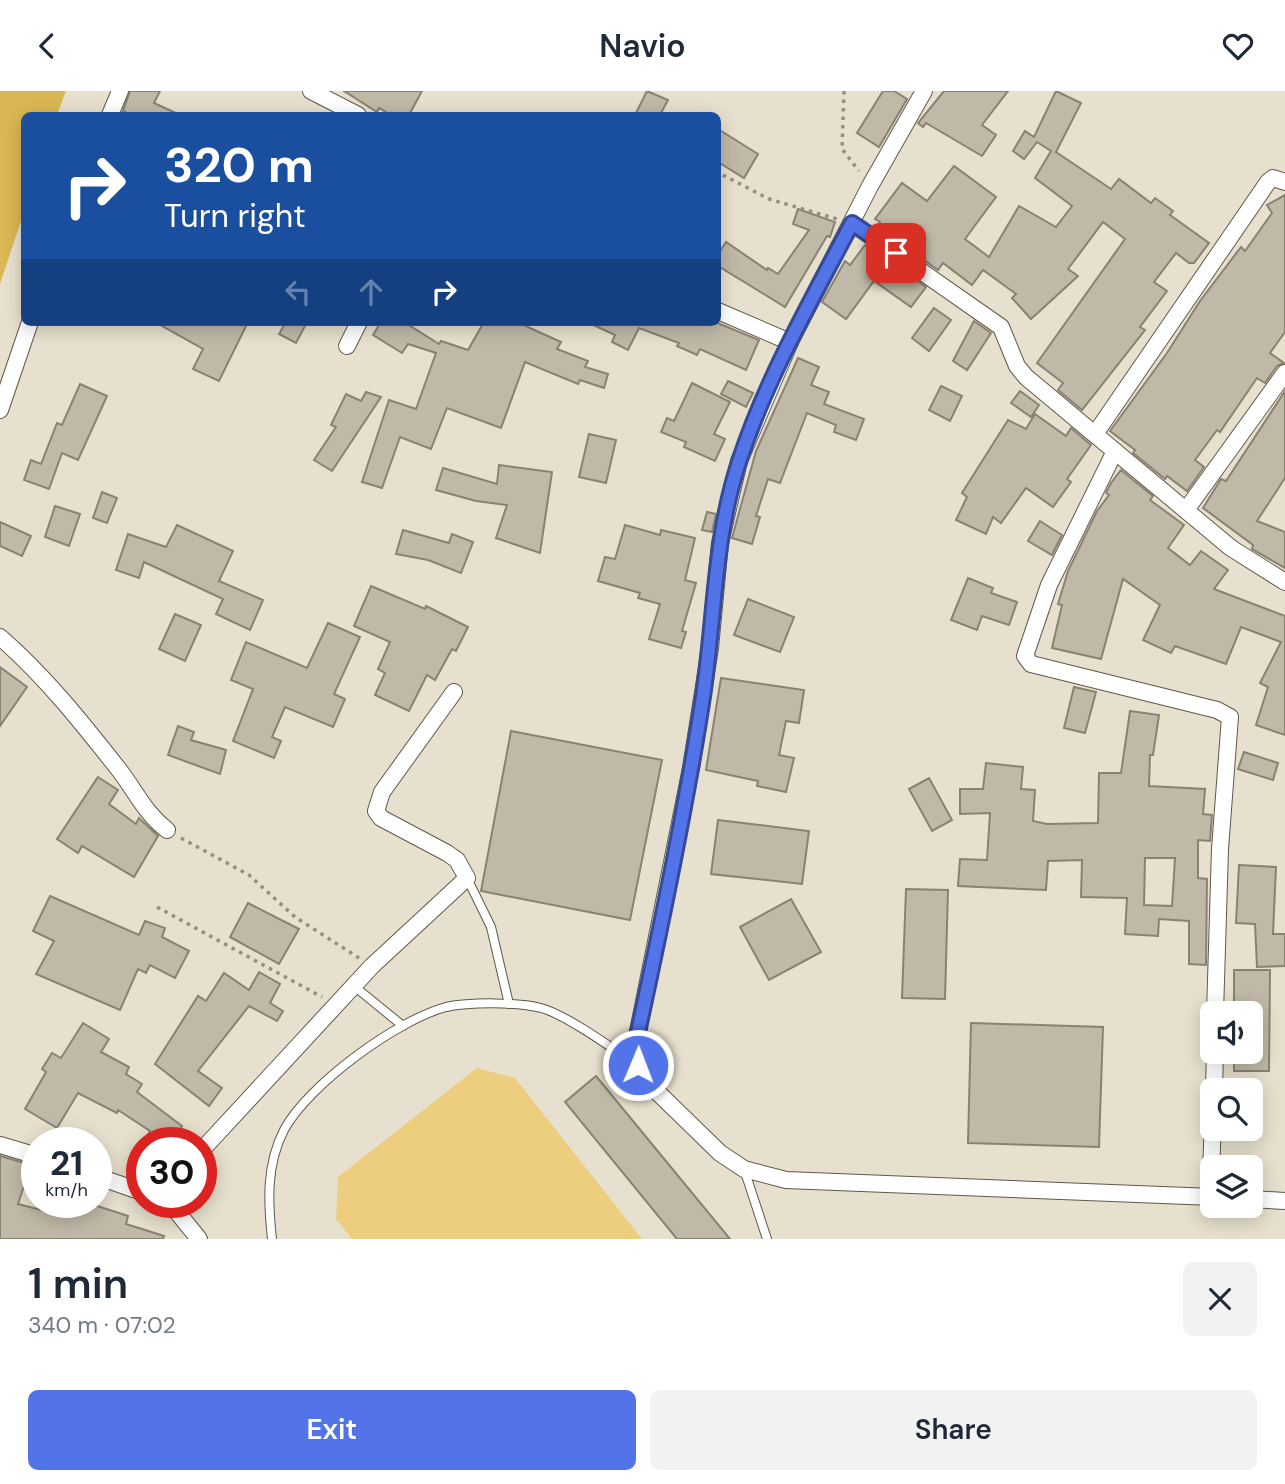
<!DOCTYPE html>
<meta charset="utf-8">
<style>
body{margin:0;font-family:"DM Sans",sans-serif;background:#f2f2f3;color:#1f2937;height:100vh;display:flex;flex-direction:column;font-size:26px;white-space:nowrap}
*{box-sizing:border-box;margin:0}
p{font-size:23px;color:#747a83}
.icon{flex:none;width:38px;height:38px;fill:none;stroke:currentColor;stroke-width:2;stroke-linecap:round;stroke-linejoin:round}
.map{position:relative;height:1148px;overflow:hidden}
.details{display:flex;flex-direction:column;background:#fff;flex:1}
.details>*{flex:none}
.guide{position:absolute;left:21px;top:21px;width:700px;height:214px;border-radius:10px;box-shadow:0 4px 18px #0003;background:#1a4fa0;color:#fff;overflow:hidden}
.controls{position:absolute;left:1200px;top:910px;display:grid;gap:14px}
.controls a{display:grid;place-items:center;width:63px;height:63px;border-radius:10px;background:#fff;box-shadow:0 4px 18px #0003;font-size:35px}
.speed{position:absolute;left:21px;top:1036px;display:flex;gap:14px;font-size:35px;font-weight:700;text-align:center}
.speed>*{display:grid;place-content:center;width:91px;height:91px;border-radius:50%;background:#fff;box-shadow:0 4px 18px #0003;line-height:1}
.speed small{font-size:18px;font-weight:400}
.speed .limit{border:10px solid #d22;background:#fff;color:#111}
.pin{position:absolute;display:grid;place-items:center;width:60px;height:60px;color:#fff;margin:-30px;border-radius:14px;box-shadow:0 4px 10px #0006}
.me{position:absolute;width:77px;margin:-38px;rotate:1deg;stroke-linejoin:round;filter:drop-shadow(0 0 5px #0008)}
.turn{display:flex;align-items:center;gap:24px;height:147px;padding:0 28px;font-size:32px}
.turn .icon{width:91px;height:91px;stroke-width:2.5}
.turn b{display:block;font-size:49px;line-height:60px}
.lanes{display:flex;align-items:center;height:66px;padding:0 28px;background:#0003;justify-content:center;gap:35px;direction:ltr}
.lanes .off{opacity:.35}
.round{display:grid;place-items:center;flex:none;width:74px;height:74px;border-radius:10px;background:#f2f2f3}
.headline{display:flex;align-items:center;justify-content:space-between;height:119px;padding:0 28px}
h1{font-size:42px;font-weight:600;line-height:52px}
.cta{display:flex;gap:14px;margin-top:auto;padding:14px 28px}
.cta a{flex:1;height:80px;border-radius:10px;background:#5374e9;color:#fff;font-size:28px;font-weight:600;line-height:80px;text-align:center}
.cta a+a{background:#f2f2f3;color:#1f2937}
header{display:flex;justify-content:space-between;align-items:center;height:91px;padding:0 28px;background:#fff;font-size:32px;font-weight:600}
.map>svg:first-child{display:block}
</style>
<header><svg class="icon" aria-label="back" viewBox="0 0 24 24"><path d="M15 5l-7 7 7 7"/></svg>Navio<svg class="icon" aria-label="heart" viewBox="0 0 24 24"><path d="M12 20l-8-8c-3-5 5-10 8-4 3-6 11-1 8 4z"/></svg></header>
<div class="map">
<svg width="1285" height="1148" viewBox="0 0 1285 1148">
<rect width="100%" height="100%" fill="#e7e0ce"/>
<path fill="#edce7f" d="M477,977L515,987L642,1148H352L336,1128L338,1086Z"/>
<path fill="#dbb654" d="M0,0H66L57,24H24V121L0,193Z"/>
<g fill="#c0b9a8" stroke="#898272" stroke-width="2" fill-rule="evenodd">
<path d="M130,0H160L154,12L180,24H131L123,20Z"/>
<path d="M344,0H422L409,24H391L379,17L377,21Z"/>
<path d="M647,0L668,9L660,24H635Z"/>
<path d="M883,0H894L907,8L879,56L857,42Z"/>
<path d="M944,0H1008L982,34L996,44L982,65L926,32L923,36L918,32Z"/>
<path d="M1056,0L1081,12L1056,61L1111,98L1119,88L1151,112L1155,107L1173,120L1170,124L1209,152L1194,172H1189L1176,162L1154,191L1167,200L1140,236L1145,239L1082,319L1058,299L1063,292L1037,272L1125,148L1103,131L1068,178L1078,185L1031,228L1012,207L1016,203L983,179L972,194L943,172L938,179L877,136L880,131L875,128L902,92L927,110L954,75L996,106L965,148L989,166L1019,115L1056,136L1072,115L1035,87L1051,60L1037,51L1024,68L1013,60L1025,40L1034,46Z"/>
<path d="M718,38L758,63L744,87L718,71Z"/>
<path d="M1285,104V241L1270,262L1284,272L1277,275L1265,292L1257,287L1220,341L1217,339L1195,369L1204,376L1187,400L1167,385L1165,388L1133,362L1135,359L1110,340L1167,262L1200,210L1241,156L1245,160L1272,122L1267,114Z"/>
<path d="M798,118L835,131L830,146L827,145L785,216L718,175V163L726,151L767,179L768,177L778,183L809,139L793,133Z"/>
<path d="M865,154L926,196L911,216L874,190L846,228L822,211L845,170L850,174Z"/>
<path d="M934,217L951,229L929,260L912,247Z"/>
<path d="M974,230L991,242L967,279L953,270Z"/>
<path d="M155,231H248L219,290L193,278L203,258Z"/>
<path d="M286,231H307L296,252L279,243Z"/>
<path d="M381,231H404L439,253L441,250L468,259L484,231H517L561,251L557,258L588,270L585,276L608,283L604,297L580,289L578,293L525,271L501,337L447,317L431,358L400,346L382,397L362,391L389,309L416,318L436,262L408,253L402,262L373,244Z"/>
<path d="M587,231H715L759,249L746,279L700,258L697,264L677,255L679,252L639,237L628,259L612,251L615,244Z"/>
<path d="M798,267L819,276L811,294L829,301L824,313L864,328L856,349L834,341L836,334L807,322L780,392L768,388L756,425L760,426L752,453L732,447L756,360Z"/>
<path d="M728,290L753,302L746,316L721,303Z"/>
<path d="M692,292L730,311L714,343L725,348L715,370L684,356L686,351L661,341L667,327L674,330Z"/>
<path d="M80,293L107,305L78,369L62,362L49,398L24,389L31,369L41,373L57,332L62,334Z"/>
<path d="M941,295L962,305L950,330L929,319Z"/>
<path d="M1020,300L1039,314L1031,326L1011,312Z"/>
<path d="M1285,300V387L1257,430L1285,441V477L1252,458L1253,454L1203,417L1221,388L1226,390Z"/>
<path d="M366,301L381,306L332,380L314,369L336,336L331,334L346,303L361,310Z"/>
<path d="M1035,323L1066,345L1071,337L1091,354L1067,388L1071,391L1053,416L1026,397L1001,432L993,426L986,443L956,429L967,406L962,402L1008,329L1026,338Z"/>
<path d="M589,343L616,349L606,392L579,386Z"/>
<path d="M499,374L552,381L540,462L496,447L507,414L476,410L436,399L443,377L497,393Z"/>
<path d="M1121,379L1153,405L1150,409L1184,434L1168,457L1190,474L1201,460L1228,479L1214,498L1285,525V644L1256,634L1268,596L1260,592L1281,551L1241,536L1226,573L1175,555L1171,562L1143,549L1160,514L1123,488L1101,568L1052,557L1062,514L1058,513L1068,480L1097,420L1109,404L1106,402L1111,392Z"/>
<path d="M102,401L117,407L107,432L93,427Z"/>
<path d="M55,415L80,423L69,455L45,446Z"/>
<path d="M707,421L716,423L712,441L702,439Z"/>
<path d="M1040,430L1062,444L1052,464L1028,450Z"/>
<path d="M0,431L31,445L22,465L0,455Z"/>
<path d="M177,434L233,460L219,490L263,509L250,539L216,523L223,508L144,471L139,487L116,479L128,443L166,456Z"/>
<path d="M625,434L660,444L661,439L695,447L685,489L696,492L682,540L686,541L681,557L649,548L660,513L638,507L640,502L598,490L605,466L615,468Z"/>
<path d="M403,439L449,452L452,443L473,451L461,482L428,469L396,463Z"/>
<path d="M968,487L993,497L991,502L1017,511L1009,534L982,525L977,539L951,529Z"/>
<path d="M371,495L425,518L426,515L468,536L456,560L452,558L435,589L427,584L409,620L375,604L385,582L378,578L390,551L354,535Z"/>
<path d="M748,508L794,526L780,561L734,544Z"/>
<path d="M175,523L201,534L185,570L159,558Z"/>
<path d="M328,532L360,546L334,603L345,608L333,636L285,616L272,646L281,650L274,667L233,650L253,598L231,589L246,551L307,577Z"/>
<path d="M0,576L27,596L0,635Z"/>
<path d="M721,587L804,599L799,632L786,630L779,664L794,667L786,701L757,695L758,690L706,679Z"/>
<path d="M1074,596L1096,601L1085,642L1064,637Z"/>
<path d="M1130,620L1159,624L1153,664H1150L1149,695L1205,698L1203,723L1212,724L1210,750L1198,749V787L1207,788L1206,874L1189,873V830L1159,828L1158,845L1125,843L1127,807L1081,806L1082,769L1048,770L1046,799L958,795L960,768L987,769L990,722L960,723V698H983L986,672L1023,676L1021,698L1035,699L1033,730L1047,733L1098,732L1099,682H1121ZM1145,767H1175L1172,815L1144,814Z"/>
<path d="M178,635L194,641L191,649L226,659L220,683L168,664Z"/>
<path d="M511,640L662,669L630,829L481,800Z"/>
<path d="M1244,661L1278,672L1273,689L1238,678Z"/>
<path d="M98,686L118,699L109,713L136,733L139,727L141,729L158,745L134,786L82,755L78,762L57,748Z"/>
<path d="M929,687L952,729L932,740L909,698Z"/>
<path d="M718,729L809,740L802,793L711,783Z"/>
<path d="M1239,774L1276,776L1273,843H1285V875L1257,876L1255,833L1236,832Z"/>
<path d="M906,798L948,799L945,908L902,907Z"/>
<path d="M50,805L139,844L145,830L165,837L162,846L189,860L175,887L150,874L146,882L138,878L120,919L36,883L54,850L33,840Z"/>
<path d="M791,808L821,861L769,889L740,836Z"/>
<path d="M248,812L299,838L279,873L230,846Z"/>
<path d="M1234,879H1270L1269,980H1234V961H1251V922H1234Z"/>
<path d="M259,881L280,893L270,912L283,920L277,930L249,915L198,980L222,997L209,1015L155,973L198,905L206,910L224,882L249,899Z"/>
<path d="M83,932L109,948L101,961L129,976L126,983L142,993L137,1001L182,1035L172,1052H143L150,1040L118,1019L117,1022L78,1002L57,1037L25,1018L46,981L42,978L52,962L61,967Z"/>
<path d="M971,932L1103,936L1099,1056L968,1052Z"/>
<path d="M596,985L730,1148H677L565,1011Z"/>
<path d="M0,1065L31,1074L18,1113L49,1121L52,1111H85L128,1125L126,1133L164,1145L163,1148H0Z"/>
</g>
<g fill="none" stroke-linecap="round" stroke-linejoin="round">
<defs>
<g id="lane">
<path d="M467,787L491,836L509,913"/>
<path d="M354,895L403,935"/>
<path d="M744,1078L767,1148"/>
<path d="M272,1148C268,1111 266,1074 284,1039C308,994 397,929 446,916C470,911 518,911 541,917C565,923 615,959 637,974"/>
</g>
<g id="street">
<path d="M311,0L358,24"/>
<path d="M924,0L870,95L790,251L739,370L720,452L710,557L691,677L635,955L638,974L648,992L720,1062L744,1078L786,1089L1213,1106"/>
<path d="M110,24L120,0"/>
<path d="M852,132L1001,236L1017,275L1026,286L1231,457L1285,491"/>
<path d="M718,220L790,251"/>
<path d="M347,255L359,231"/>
<path d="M0,319L30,231"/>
<path d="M1095,343L1268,91L1273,87L1285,91"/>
<path d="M1115,360L1049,494L1025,565L1031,573L1217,619L1230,626L1220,758L1215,922"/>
<path d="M1186,419L1285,282"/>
<path d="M0,546C45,585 83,633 120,680C136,701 145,722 167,739"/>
<path d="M1214,999L1215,961"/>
<path d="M0,1054L37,1065"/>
<path d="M201,1060L372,875L467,787L457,769L447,762L381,727L376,720L382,701L454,601"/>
<path d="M96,1085L142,1101"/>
<path d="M1210,1106L1213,1029"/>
<path d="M1251,1108L1285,1110"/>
<path d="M169,1111L199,1148"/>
</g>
</defs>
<use href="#lane" stroke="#5f5949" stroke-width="10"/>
<use href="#street" stroke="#5f5949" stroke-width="18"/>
<g stroke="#958f82" stroke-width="3.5" stroke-dasharray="3.5 5" stroke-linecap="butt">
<path d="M844,0L842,58L859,80"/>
<path d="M718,86L719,82L769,108L837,128"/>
<path d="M181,747L249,784L295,826L359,867"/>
<path d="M157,816L322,906"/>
</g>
<use href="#lane" stroke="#fff" stroke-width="8"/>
<use href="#street" stroke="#fff" stroke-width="16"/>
</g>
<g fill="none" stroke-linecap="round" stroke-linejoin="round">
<defs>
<path id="route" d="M638,974L635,955C660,841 684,727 702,612C715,532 713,449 739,371C766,288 811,210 852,132L896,162"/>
</defs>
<use href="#route" stroke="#364b97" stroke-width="18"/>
<use href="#route" stroke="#5374e9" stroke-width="12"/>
</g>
</svg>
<div class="controls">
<a><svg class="icon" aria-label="sound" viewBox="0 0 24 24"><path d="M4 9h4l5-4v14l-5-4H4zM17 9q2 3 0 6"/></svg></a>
<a><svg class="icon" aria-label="search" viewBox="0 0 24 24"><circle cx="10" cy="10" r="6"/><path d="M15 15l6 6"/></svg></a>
<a><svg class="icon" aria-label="layers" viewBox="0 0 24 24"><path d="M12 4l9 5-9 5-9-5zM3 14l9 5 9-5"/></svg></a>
</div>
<div class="speed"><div>21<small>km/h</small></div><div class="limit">30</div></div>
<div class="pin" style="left:896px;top:162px;background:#d93025"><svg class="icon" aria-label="arrive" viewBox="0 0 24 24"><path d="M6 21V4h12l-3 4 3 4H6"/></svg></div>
<svg class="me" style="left:638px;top:974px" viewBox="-20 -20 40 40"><circle r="17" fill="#5374e9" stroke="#fff" stroke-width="3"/><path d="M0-11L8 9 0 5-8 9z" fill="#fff"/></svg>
<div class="guide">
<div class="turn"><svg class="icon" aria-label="right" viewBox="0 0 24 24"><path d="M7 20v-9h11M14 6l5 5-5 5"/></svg><div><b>320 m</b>Turn right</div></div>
<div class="lanes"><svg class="icon off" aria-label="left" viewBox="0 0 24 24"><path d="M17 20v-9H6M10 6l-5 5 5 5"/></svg><svg class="icon off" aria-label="ahead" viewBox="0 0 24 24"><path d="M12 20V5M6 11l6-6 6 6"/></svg><svg class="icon" aria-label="right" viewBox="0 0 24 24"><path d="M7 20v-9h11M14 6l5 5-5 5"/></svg></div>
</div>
</div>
<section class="details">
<div class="headline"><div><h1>1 min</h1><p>340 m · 07:02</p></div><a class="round"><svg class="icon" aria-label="close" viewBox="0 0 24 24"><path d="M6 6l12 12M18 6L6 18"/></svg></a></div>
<div class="cta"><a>Exit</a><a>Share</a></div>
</section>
